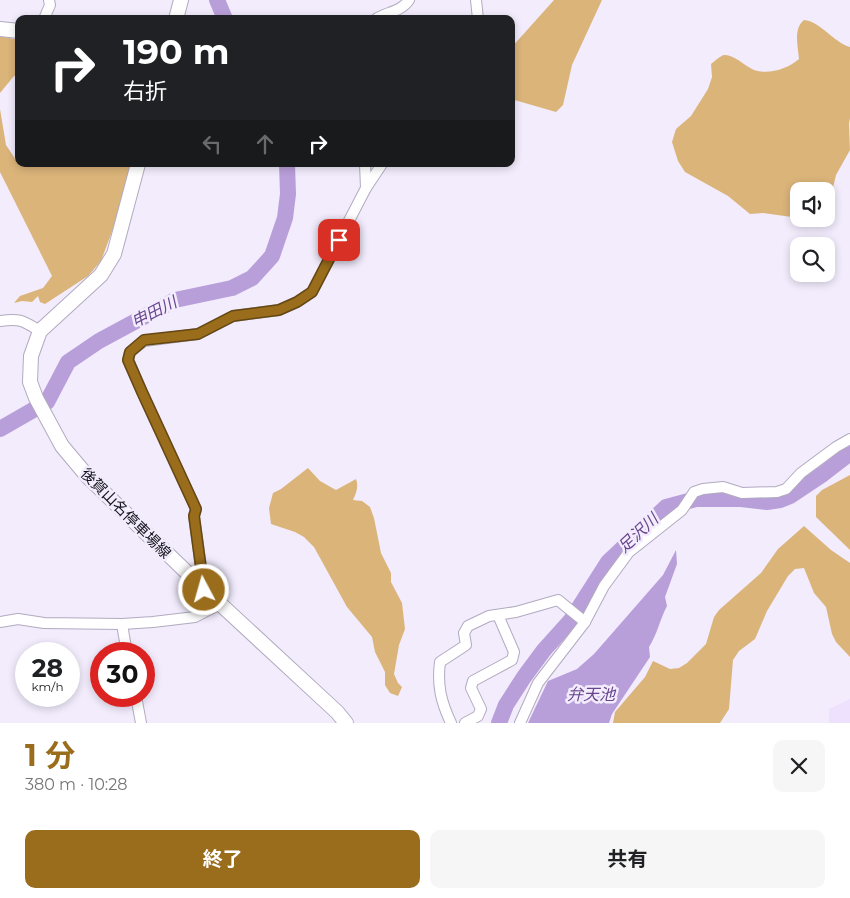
<!DOCTYPE html>
<html lang="ja">
<meta charset="utf-8">
<style>
body{margin:0;font-family:Montserrat,"Noto Sans JP",sans-serif;background:#f6f6f6;color:#202124;height:100vh;display:flex;flex-direction:column;font-size:19px;white-space:nowrap}
*{box-sizing:border-box;margin:0}
p{font-size:16px;color:#757577}
.icon{flex:none;width:28px;height:28px;fill:none;stroke:currentColor;stroke-width:2;stroke-linecap:round;stroke-linejoin:round}
.map{position:relative;height:723px;overflow:hidden}
.panel{display:flex;flex-direction:column;background:#fff;flex:1}
.panel>*{flex:none}
.banner{position:absolute;left:15px;top:15px;width:500px;height:152px;border-radius:10px;box-shadow:0 2px 8px #0003;background:#202124;color:#fff;overflow:hidden}
.buttons{position:absolute;left:790px;top:182px;display:grid;gap:10px}
.buttons a{display:grid;place-items:center;width:45px;height:45px;border-radius:10px;background:#fff;box-shadow:0 2px 8px #0003;font-size:25px}
.speed{position:absolute;left:15px;top:642px;display:flex;gap:10px;font-size:25px;font-weight:700;text-align:center}
.speed>*{display:grid;place-content:center;width:65px;height:65px;border-radius:50%;background:#fff;box-shadow:0 2px 8px #0003;line-height:1}
.speed small{font-size:12px;font-weight:400}
.speed .limit{border:8px solid #d22;background:#fff;color:#111}
.pin{position:absolute;display:grid;place-items:center;width:42px;height:42px;color:#fff;margin:-21px;border-radius:10px;box-shadow:0 2px 8px #0006}
.me{position:absolute;width:55px;margin:-28px;rotate:354deg;stroke-linejoin:round;filter:drop-shadow(0 0 4px #0008)}
.turn{display:flex;align-items:center;gap:18px;height:105px;padding:0 25px;font-size:22px}
.turn .icon{width:65px;height:65px;stroke-width:2.5}
.turn b{display:block;font-size:35px;line-height:42px}
.lanes{display:flex;align-items:center;height:48px;padding:0 25px;background:#0003;justify-content:center;gap:25px;direction:ltr}
.lanes .off{opacity:.35}
.round{display:grid;place-items:center;flex:none;width:52px;height:52px;border-radius:10px;background:#f6f6f6}
.headline{display:flex;align-items:center;justify-content:space-between;height:85px;padding:0 25px}
h1{font-size:30px;font-weight:700;line-height:38px;color:#9a6d1c}
.cta{display:flex;gap:10px;margin-top:auto;padding:10px 25px}
.cta a{flex:1;height:58px;border-radius:10px;background:#9a6d1c;color:#fff;font-size:20px;font-weight:700;line-height:58px;text-align:center}
.cta a+a{background:#f6f6f6;color:#202124}
.map>svg:first-child{display:block}
</style>
<div class="map">
<svg width="850" height="723" viewBox="0 0 850 723">
<rect width="100%" height="100%" fill="#f2ecfd"/>
<path fill="#ede1fe" d="M850,699V723H829V709Z"/>
<g fill="#dbb47a">
<path d="M554,0H602L572,65L563,105L556,112L511,99V48Z"/>
<path d="M804,20C820,21 833,42 850,47V118L849,124L850,150L836,175L831,196L826,203V191H799V218L763,213L750,214L728,196L685,172L678,161L672,142L676,129L691,116L708,89L712,77L711,64C715,61 720,56 724,55C733,54 744,65 752,69C766,76 788,69 799,59C798,46 793,29 804,20Z"/>
<path d="M0,36L19,40V74L14,76L0,93Z"/>
<path d="M0,109L6,145L16,160L19,159V164H131L114,226L101,261L88,276L45,304L40,302L38,296L32,302L22,301L14,303L20,296L43,288L52,276L0,172Z"/>
<path d="M308,468L320,481L336,490L356,479C359,486 356,494 353,500L362,501L370,507L374,518L381,553L391,573V582L402,603L405,629L399,645L394,674L398,683L402,687L398,696L390,693L385,685V672L375,652L372,637L347,607L314,547L304,537L295,532L271,524L269,508L273,493L281,489Z"/>
<path d="M850,475V550L816,517V496L822,490Z"/>
<path d="M804,526L831,550L850,563V657L836,642L832,634L826,607L814,593L804,568L795,569L788,576L767,611L755,639L739,651L733,660L729,709L720,723H613L615,712L645,677L653,661L670,669L679,668L687,663L706,644L714,617L719,610L761,573L778,549Z"/>
</g>
<path fill="#b99fda" d="M676,550L677,564L665,597L667,606C660,619 657,635 649,647L650,657L612,714L609,723H528L548,681L577,669L594,654L663,575Z"/>
<g fill="none" stroke-linecap="round" stroke-linejoin="round">
<g stroke="#b99fda" stroke-width="16">
<path d="M217,0L225,19"/>
<path d="M0,429L47,402L68,362L99,341L175,300L232,288L252,278L272,256L285,218L288,194L287,164"/>
<path d="M499,723L506,705L524,677L544,650L571,620L608,562L666,507L696,499H741L767,502L780,500L790,496L823,474L850,453"/>
</g>
<defs>
<g id="street">
<path d="M476,0L478,19"/>
<path d="M44,19L50,5L49,0"/>
<path d="M376,19C386,12 401,12 409,0"/>
<path d="M365,164L366,188"/>
<path d="M0,321C21,318 23,321 40,331"/>
<path d="M204,589L194,516L196,509L142,392L128,360L130,352L144,341L198,334L233,316L279,310L297,302L312,292L366,188L382,164"/>
<path d="M0,622L18,619L44,623L122,624L153,622L195,617L220,604"/>
<path d="M122,624L127,654"/>
<path d="M136,696L141,723"/>
<path d="M451,723C441,702 437,685 440,662L466,645L464,633L468,626L489,616L516,612L558,600L585,622"/>
<path d="M465,723L478,716L481,709L471,688L473,681L512,660L514,652L498,615"/>
<path d="M520,723L538,683L585,622L604,586L629,552L682,510L694,492L703,489L723,487L742,493L777,492L786,489L801,473L836,447L850,439"/>
</g>
<g id="secondary">
<path d="M176,19L181,0"/>
<path d="M0,29L19,31"/>
<path d="M138,164L114,254L101,275L40,331L31,356L30,382L36,398L62,446L88,477L204,589L337,712L346,723"/>
</g>
</defs>
<use href="#street" stroke="#b2aabf" stroke-width="12"/>
<use href="#secondary" stroke="#b2aabf" stroke-width="16"/>
<use href="#street" stroke="#fff" stroke-width="10"/>
<use href="#secondary" stroke="#fff" stroke-width="14"/>
</g>
<g fill="none" stroke-linecap="round" stroke-linejoin="round">
<defs>
<path id="route" d="M204,590L194,516L196,509L142,392L128,360L130,352L144,340L198,334L233,316L279,310L297,302L312,292L339,240"/>
</defs>
<use href="#route" stroke="#644712" stroke-width="12"/>
<use href="#route" stroke="#9a6d1c" stroke-width="9"/>
</g>
<g text-anchor="middle" dominant-baseline="central" stroke-width="5" stroke-linejoin="round" paint-order="stroke">
<g font-size="15" fill="#151219" stroke="#f2ecfd">
<text transform="translate(126 513) rotate(45)">後賀山名停車場線</text>
</g>
<g font-size="16" font-style="italic" fill="#67448c" stroke="#f2ecfd">
<text transform="translate(154 312) rotate(-27)">申田川</text>
<text transform="translate(638 533) rotate(-43)">足沢川</text>
<text x="591" y="694">弁天池</text>
</g>
</g>
</svg>
<div class="buttons">
<a><svg class="icon" aria-label="sound" viewBox="0 0 24 24"><path d="M4 9h4l5-4v14l-5-4H4zM17 9q2 3 0 6"/></svg></a>
<a><svg class="icon" aria-label="search" viewBox="0 0 24 24"><circle cx="10" cy="10" r="6"/><path d="M15 15l6 6"/></svg></a>
</div>
<div class="speed"><div>28<small>km/h</small></div><div class="limit">30</div></div>
<div class="pin" style="left:339px;top:240px;background:#d93025"><svg class="icon" aria-label="arrive" viewBox="0 0 24 24"><path d="M6 21V4h12l-3 4 3 4H6"/></svg></div>
<svg class="me" style="left:204px;top:590px" viewBox="-20 -20 40 40"><circle r="17" fill="#9a6d1c" stroke="#fff" stroke-width="3"/><path d="M0-11L8 9 0 5-8 9z" fill="#fff"/></svg>
<div class="banner">
<div class="turn"><svg class="icon" aria-label="right" viewBox="0 0 24 24"><path d="M7 20v-9h11M14 6l5 5-5 5"/></svg><div><b>190 m</b>右折</div></div>
<div class="lanes"><svg class="icon off" aria-label="left" viewBox="0 0 24 24"><path d="M17 20v-9H6M10 6l-5 5 5 5"/></svg><svg class="icon off" aria-label="ahead" viewBox="0 0 24 24"><path d="M12 20V5M6 11l6-6 6 6"/></svg><svg class="icon" aria-label="right" viewBox="0 0 24 24"><path d="M7 20v-9h11M14 6l5 5-5 5"/></svg></div>
</div>
</div>
<section class="panel">
<div class="headline"><div><h1>1 分</h1><p>380 m · 10:28</p></div><a class="round"><svg class="icon" aria-label="close" viewBox="0 0 24 24"><path d="M6 6l12 12M18 6L6 18"/></svg></a></div>
<div class="cta"><a>終了</a><a>共有</a></div>
</section>
